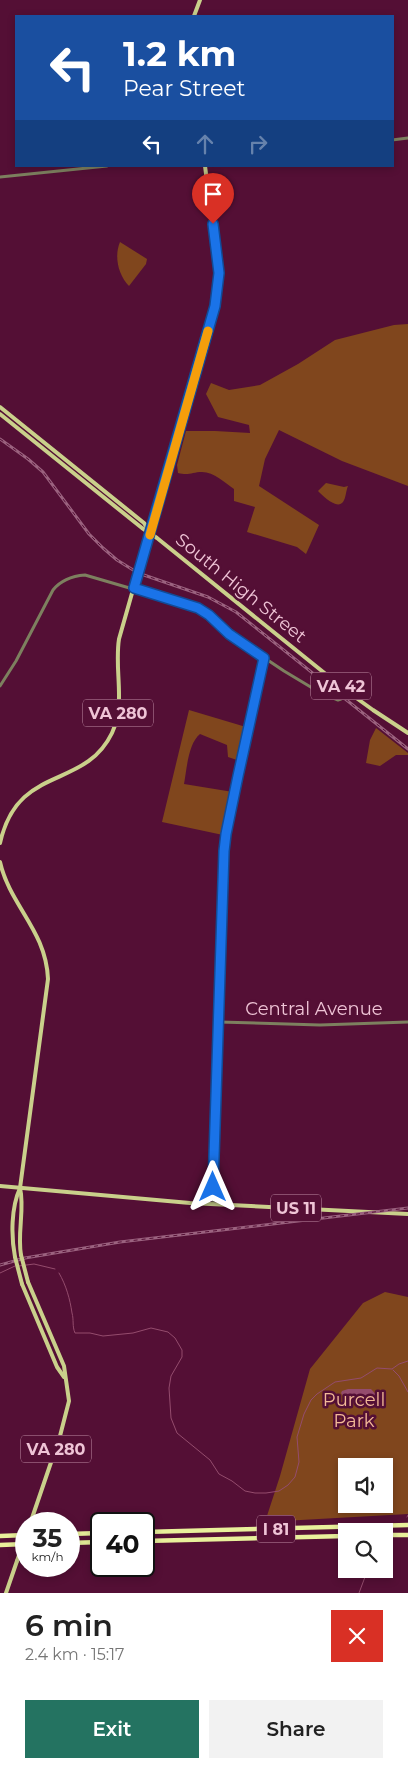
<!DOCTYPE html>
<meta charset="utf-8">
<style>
body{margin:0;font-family:Montserrat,sans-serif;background:#f2f2f2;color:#222;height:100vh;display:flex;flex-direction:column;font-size:19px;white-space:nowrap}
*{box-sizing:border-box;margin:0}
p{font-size:16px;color:#767676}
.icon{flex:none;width:28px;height:28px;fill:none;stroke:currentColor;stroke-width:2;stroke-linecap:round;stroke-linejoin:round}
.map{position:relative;height:1593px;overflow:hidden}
.details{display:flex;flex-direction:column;background:#fff;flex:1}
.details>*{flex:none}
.top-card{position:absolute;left:15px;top:15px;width:379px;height:152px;border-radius:0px;box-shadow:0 2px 8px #0003;background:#1a4fa0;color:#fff;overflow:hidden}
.buttons{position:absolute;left:338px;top:1458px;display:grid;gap:10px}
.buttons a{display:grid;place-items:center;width:55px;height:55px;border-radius:0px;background:#fff;box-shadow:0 2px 8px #0003;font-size:25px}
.speed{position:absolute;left:15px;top:1512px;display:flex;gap:10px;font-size:25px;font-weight:700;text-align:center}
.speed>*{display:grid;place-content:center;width:65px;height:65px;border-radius:50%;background:#fff;box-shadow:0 2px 8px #0003;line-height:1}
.speed small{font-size:12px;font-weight:400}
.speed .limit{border:2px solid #111;border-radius:8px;background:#fff;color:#111}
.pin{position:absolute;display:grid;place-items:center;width:42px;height:42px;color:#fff;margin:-51px -21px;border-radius:50% 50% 50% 0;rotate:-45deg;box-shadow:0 0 5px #0007}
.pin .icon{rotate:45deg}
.me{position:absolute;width:55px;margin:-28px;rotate:0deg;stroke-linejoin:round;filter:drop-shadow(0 0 4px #0008)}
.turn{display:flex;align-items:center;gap:18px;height:105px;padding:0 25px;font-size:22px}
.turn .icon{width:65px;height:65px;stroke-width:2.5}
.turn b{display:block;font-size:35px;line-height:42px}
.lanes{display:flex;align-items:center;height:48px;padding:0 25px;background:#0003;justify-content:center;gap:25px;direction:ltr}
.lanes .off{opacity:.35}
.round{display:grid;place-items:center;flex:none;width:52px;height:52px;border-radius:0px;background:#f2f2f2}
.summary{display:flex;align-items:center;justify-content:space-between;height:85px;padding:0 25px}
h1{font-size:30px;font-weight:600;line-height:38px}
.button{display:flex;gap:10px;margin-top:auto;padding:10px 25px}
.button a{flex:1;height:58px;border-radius:0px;background:#247361;color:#fff;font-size:20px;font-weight:600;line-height:58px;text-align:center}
.button a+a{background:#f2f2f2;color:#222}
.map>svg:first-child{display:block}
</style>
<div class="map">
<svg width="408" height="1593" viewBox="0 0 408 1593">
<rect width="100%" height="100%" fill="#540f35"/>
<g fill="#80461d" fill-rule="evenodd">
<path d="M120,242L147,259L146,264L129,286C118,275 114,256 120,242Z"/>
<path d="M408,324V486L342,461L279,430L265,459L259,486L319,525L306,554L297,547L247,532L255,507L234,501V489C225,483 214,472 202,472C192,472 189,476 178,473L177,465L186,431H215L250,433L249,425L218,417L206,394L211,383L229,390L260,385L298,364L335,340L394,325Z"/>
<path d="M326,483L344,487L348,486C346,490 346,498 343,502C337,510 323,496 318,491Z"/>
<path d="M189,710L246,727L237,760L228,757L227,745L200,734C188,744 187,768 184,784L233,792L223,835L162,822Z"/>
<path d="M376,728L408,753V755H396L380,766L366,763L370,740Z"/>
<path d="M385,1292L408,1297V1514L265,1522L280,1476L310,1369L363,1303ZM346,1466H384V1504H346Z"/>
</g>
<path fill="#944c6d" d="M348,1389H371L380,1399L381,1406L377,1408L361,1401L344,1398L341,1393L342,1391Z"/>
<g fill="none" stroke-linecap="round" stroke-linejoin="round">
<g stroke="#944c6d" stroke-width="1">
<path d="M19,1266L34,1264L55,1269"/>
<path d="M0,1273L15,1266"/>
<path d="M59,1273C66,1285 70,1299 72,1313C74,1320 72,1326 75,1333H90L103,1336L133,1333L151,1328L168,1332L175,1338L182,1350V1357L171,1376L169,1388L171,1418L177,1433L210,1460L219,1474L232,1481L245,1491L255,1493H266L279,1491L288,1485L295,1477L299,1462L297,1437L304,1414L311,1400L317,1394L335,1382L361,1378L377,1368L392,1369L399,1364L408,1361"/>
<path d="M393,1370L399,1376L408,1392"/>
<path d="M407,1517L408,1515"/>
<path d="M359,1593L368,1569"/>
</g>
<g stroke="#7d805f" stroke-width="3">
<path d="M392,140L408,138"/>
<path d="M0,177L107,166"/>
<path d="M0,686L16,661L53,590C61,580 72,576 85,575L198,608L209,615L229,634L284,671L319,692L338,700L341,699L348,692"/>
<path d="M219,1022L320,1025L408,1022"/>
<path d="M213,1204V1162L218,1050L224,851L226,834L264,658"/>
</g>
<g stroke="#cad08b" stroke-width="4">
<path d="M194,16L200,0"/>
<path d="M0,407L144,523L149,530"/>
<path d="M0,414L142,528L157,538L348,692L373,710L408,733"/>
<path d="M0,843C18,763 84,791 112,733C126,703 114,670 119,639L217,294L218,265L205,166"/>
<path d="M0,862C10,906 46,930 48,979L20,1188C11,1208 11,1236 15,1257"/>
<path d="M0,1186L190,1203L408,1214"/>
<path d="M20,1188C25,1209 17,1233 21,1255"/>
<path d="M28,1282L64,1366L69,1401L60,1436L30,1524"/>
<path d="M22,1284L57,1367L64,1377"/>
<path d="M6,1593L17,1561"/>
</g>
<g stroke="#e9f09b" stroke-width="4.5">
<path d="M144,1532L408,1525"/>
<path d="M69,1534L101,1533"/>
<path d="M384,1535H408"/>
<path d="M0,1536L26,1535"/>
<path d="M144,1541L346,1536"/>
<path d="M69,1543L101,1542"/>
<path d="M0,1545L26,1544"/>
</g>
<defs>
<g id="rail">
<path d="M0,439L28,459L43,472L89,534L103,548L117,560L138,573L208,597L236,612L408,749"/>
<path d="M0,1265L25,1258L120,1242L408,1208"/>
</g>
</defs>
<use href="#rail" stroke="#9b627f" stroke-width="3"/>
<use href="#rail" stroke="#540f35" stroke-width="1" stroke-dasharray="4" stroke-linecap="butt"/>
<g stroke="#cad08b" stroke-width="4">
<path d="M21,1255L28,1282"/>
<path d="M15,1257L22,1284"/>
<path d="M17,1561L26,1535"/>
</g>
</g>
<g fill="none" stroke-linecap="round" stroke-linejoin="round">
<defs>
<path id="route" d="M213,224L219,273L215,306L134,588L198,608L209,615L229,634L264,658L238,776L226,834L224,851L213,1187"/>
</defs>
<use href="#route" stroke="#114b97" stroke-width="12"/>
<use href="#route" stroke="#1a73e8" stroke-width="9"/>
<path stroke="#f59e0b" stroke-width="9" d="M150,535L208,331"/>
</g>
<g text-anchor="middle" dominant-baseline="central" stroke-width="5" stroke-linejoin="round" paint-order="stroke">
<g fill="#540f35" stroke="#c08ea6" stroke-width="1">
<rect x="311" y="672.5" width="60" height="27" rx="4"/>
<rect x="83" y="699.5" width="70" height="27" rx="4"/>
<rect x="271" y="1194.5" width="50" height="27" rx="4"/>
<rect x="21" y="1435.5" width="70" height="27" rx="4"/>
<rect x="257" y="1515.5" width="38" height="27" rx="4"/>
</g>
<g font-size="16" font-weight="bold" fill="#efc4d6">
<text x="341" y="686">VA 42</text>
<text x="118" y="713">VA 280</text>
<text x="296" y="1208">US 11</text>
<text x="56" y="1449">VA 280</text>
<text x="276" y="1529">I 81</text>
</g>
<g font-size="18" fill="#efc4d6" stroke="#540f35">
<text transform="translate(241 588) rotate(39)">South High Street</text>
<text x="314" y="1009">Central Avenue</text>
</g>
<g font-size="18" fill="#f3ba97" stroke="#540f35">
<text x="354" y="1400">Purcell<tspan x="354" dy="21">Park</tspan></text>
</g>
</g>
</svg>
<div class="buttons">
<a><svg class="icon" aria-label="sound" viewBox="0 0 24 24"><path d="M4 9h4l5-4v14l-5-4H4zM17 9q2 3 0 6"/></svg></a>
<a><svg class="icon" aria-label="search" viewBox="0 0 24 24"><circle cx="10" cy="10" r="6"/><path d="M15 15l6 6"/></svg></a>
</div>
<div class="speed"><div>35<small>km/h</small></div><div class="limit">40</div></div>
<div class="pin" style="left:213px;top:224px;background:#d93025"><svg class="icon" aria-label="arrive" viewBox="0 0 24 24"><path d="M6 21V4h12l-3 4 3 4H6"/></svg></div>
<svg class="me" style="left:213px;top:1187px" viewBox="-20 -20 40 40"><path d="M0-17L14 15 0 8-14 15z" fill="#1a73e8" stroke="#fff" stroke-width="4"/></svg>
<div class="top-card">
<div class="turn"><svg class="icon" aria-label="left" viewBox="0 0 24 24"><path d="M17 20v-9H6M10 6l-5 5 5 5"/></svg><div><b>1.2 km</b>Pear Street</div></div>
<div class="lanes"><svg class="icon" aria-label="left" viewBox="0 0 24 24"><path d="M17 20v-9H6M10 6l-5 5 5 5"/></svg><svg class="icon off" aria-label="ahead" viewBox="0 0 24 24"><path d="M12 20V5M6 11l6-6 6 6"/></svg><svg class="icon off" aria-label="right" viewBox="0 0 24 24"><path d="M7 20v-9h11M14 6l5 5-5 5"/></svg></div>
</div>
</div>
<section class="details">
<div class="summary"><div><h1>6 min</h1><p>2.4 km · 15:17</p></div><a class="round" style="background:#d93025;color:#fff"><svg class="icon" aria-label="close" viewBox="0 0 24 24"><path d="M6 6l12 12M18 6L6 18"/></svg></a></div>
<div class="button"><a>Exit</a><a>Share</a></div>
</section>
